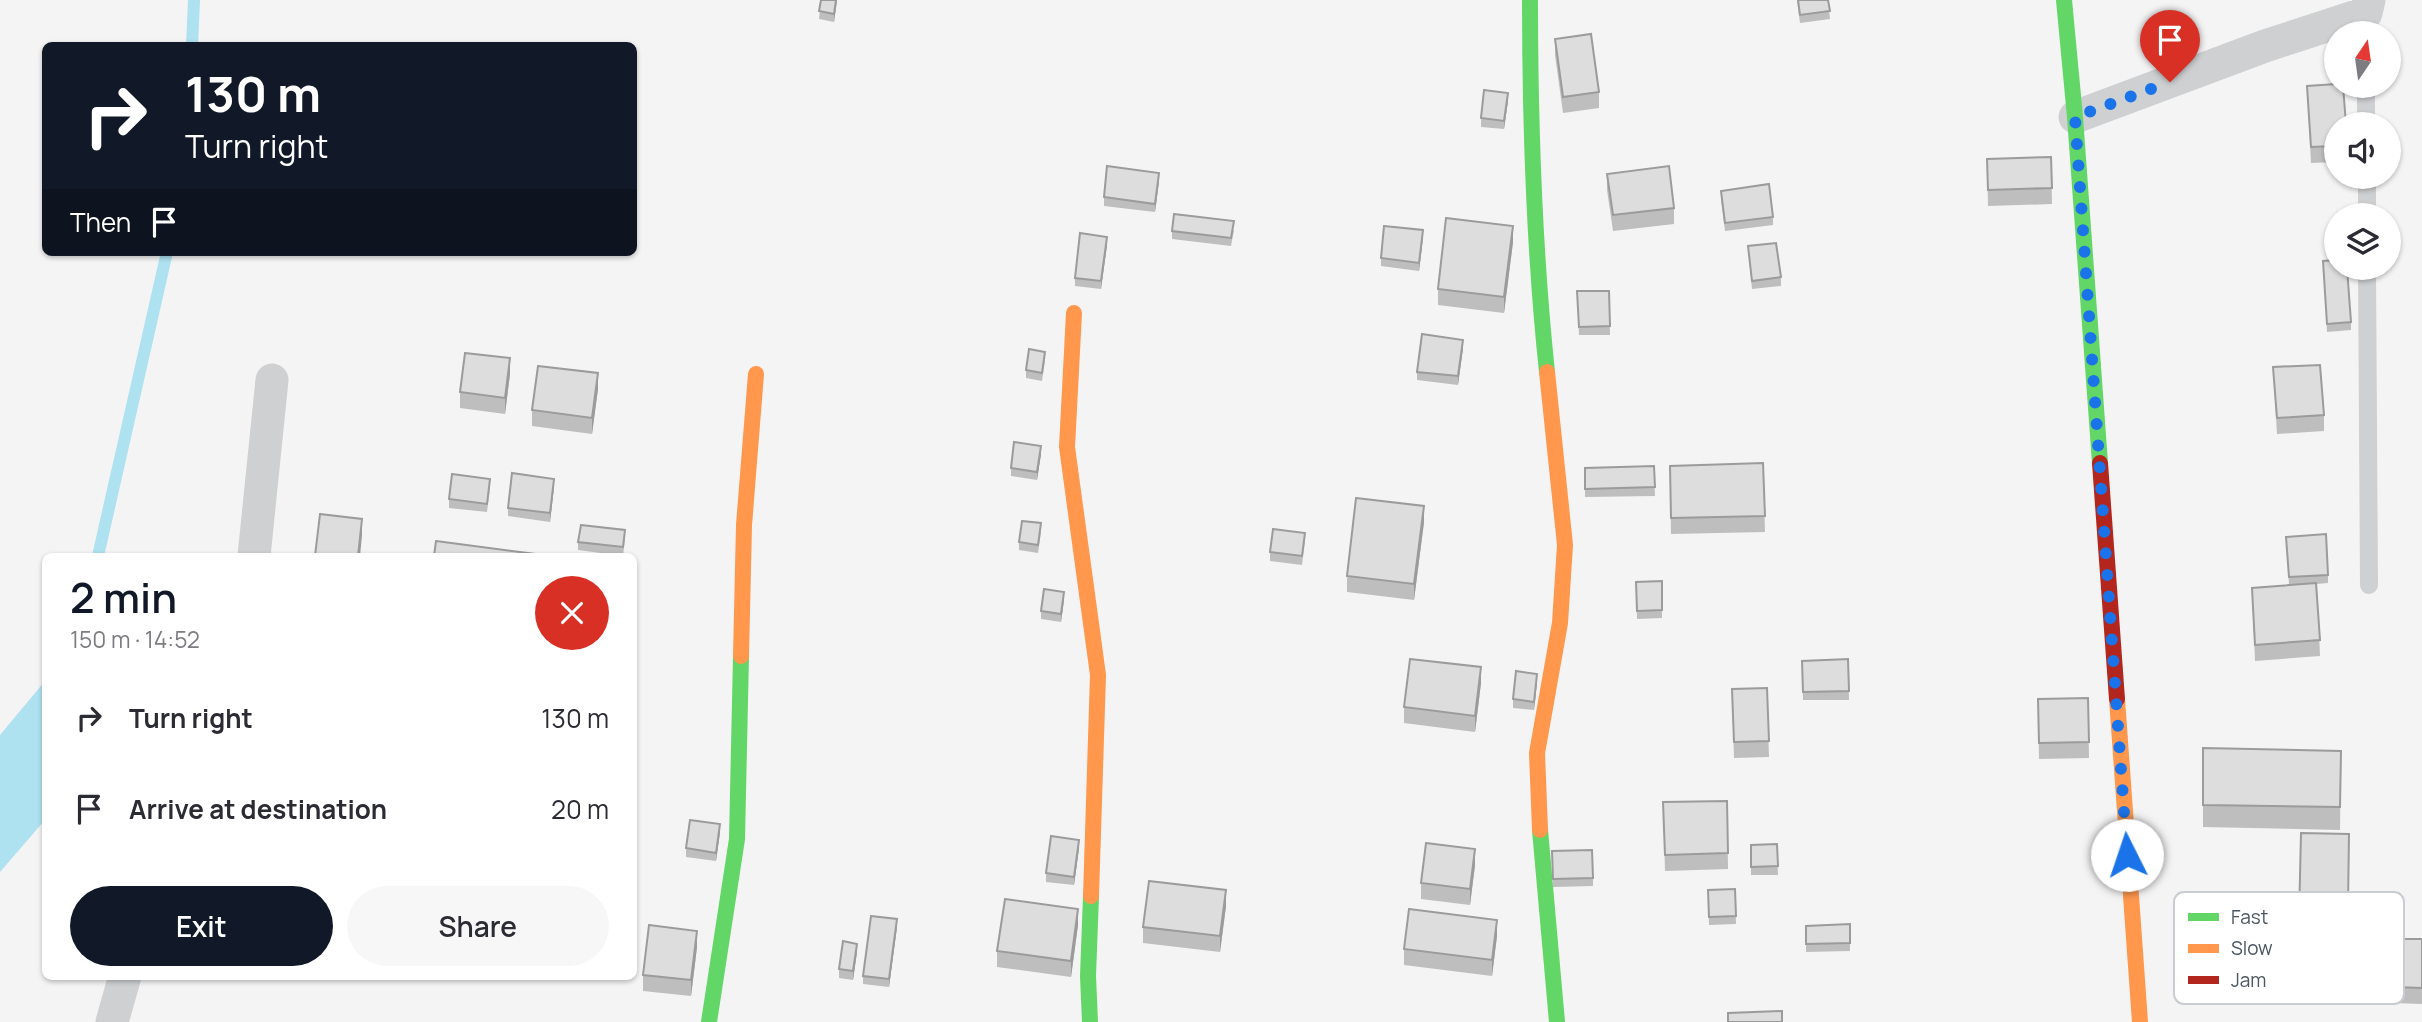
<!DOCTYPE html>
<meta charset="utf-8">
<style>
body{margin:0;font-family:Manrope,sans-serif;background:#f7f7f7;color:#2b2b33;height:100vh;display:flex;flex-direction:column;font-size:26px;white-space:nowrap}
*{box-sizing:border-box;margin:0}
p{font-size:23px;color:#7c7c81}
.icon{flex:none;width:38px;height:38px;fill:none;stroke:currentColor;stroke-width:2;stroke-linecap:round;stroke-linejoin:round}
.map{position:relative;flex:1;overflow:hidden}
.panel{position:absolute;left:42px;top:553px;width:595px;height:427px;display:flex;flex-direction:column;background:#fff;border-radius:10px;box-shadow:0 2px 5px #0004}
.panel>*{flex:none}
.banner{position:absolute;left:42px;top:42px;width:595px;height:214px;border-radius:10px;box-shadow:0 2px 5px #0004;background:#111827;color:#fff;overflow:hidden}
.needle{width:46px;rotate:13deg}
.buttons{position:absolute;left:2324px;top:21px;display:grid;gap:14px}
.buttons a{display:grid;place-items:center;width:77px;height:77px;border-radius:50%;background:#fff;box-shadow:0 2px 5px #0004;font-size:35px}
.pin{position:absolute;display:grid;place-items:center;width:60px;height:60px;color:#fff;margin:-72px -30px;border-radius:50% 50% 50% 0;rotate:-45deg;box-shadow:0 0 7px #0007}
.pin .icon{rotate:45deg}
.me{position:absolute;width:77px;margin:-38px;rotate:356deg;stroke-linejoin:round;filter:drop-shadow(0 0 5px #0008)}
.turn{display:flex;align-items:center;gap:24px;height:147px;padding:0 28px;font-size:32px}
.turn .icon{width:91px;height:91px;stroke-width:2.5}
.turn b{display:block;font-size:49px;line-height:60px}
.then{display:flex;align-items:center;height:66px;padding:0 28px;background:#0003;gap:14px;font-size:26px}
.round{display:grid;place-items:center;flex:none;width:74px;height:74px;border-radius:37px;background:#f7f7f7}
.headline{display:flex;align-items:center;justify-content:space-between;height:119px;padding:0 28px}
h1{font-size:42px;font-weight:600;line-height:52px;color:#111827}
.button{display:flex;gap:14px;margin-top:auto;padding:14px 28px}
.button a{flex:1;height:80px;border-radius:42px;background:#111827;color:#fff;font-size:28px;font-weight:600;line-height:80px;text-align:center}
.button a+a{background:#f7f7f7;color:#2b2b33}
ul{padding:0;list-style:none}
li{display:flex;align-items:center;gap:21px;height:91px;padding:0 28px}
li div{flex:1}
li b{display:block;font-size:26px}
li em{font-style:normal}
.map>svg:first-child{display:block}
</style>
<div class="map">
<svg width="2422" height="1022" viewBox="0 0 2422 1022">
<rect width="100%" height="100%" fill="#f4f4f4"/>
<path fill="#aee2f0" d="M45,681V816L44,821L0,872V735Z"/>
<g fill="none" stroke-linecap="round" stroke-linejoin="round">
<g stroke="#aee2f0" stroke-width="12">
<path d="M192,46L194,0"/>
<path d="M98,556L167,252"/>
</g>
<g stroke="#ced0d2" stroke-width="18">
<path d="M2366,86V124"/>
<path d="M2367,177V215"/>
<path d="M2367,268L2369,585"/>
</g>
<g stroke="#ced0d2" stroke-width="33">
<path d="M2075,117L2265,46L2366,13L2369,0"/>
<path d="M254,556L272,380"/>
<path d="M112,1022L125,976"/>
</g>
<g stroke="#63d668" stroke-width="16">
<path d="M1530,0C1530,124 1534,249 1547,372"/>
<path d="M2064,0L2075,117L2100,463"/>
<path d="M1540,830L1557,1022"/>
<path d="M709,1022L737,839L741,656"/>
<path d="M1090,1022L1088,976L1091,896"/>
</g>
<g stroke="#ff974d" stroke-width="16">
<path d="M1074,313L1067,447L1098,675L1091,896"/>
<path d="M741,656L744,525L756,374"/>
<path d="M2117,699L2140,1022"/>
<path d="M1540,830L1537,753L1560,623L1565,545L1547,372"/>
</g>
<path stroke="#b3261e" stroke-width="16" d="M2100,463L2117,699"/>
</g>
<g fill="#bebebf">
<path d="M821,0H837L834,22L819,19Z"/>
<path d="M1797,0H1828L1830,19L1800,23Z"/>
<path d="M1555,39L1599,92V108L1563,113L1555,55Z"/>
<path d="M2307,86L2336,124V162L2311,163Z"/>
<path d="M1508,101L1504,129L1481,127V118Z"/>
<path d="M2051,157L2052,204L1988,206L1987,159Z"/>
<path d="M1607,174L1674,208V224L1613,231L1607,190Z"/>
<path d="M1159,181L1155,212L1104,206V197Z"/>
<path d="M1721,191L1773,217V225L1725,231L1721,199Z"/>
<path d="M1234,230L1231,246L1172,239V231Z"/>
<path d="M1423,238L1419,271L1381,266V258Z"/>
<path d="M1513,242L1504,313L1438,305V289Z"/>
<path d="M1107,245L1101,289L1075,286V278Z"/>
<path d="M1748,246L1781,277V286L1752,289Z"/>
<path d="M2323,261L2351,322V330L2327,332Z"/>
<path d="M1577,291H1609L1610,335H1579Z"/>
<path d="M1463,348L1458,385L1417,380V372Z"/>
<path d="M1045,360L1042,381L1026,378V370Z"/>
<path d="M2273,367L2324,415V431L2277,434Z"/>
<path d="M510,374L505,414L460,408V392Z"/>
<path d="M598,389L592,434L532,426V410Z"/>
<path d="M1041,454L1037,480L1011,476V468Z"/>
<path d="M1763,463L1765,532L1671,534L1670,466Z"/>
<path d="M1654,466L1655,496L1585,497V468Z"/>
<path d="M554,487L550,522L508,516V508Z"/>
<path d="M490,488L487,512L449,508V499Z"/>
<path d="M1424,522L1414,600L1347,592V576Z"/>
<path d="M1041,532L1038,553L1019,550V542Z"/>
<path d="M2286,537L2328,575V583L2317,584L2320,656L2255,661L2252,588L2289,585Z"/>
<path d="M625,539L623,556L578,550V542Z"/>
<path d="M1305,541L1302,565L1270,561V552Z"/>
<path d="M1662,581V618L1637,619L1636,582Z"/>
<path d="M1064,600L1061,622L1041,619V611Z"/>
<path d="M1848,659L1849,700H1803L1802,661Z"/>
<path d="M1537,682L1534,710L1513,708V699Z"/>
<path d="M1481,683L1475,732L1404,723V707Z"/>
<path d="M1767,688L1769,757L1734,758L1732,689Z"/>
<path d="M2088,698L2089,758L2039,759L2038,699Z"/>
<path d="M2341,751L2340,830L2203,827V805Z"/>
<path d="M1727,801L1728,869L1665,871L1663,802Z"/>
<path d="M720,832L716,861L686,857V848Z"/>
<path d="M2349,834L2347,997L2266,996L2267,919L2299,920Z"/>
<path d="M1777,844L1778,875H1751V845Z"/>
<path d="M1079,848L1074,885L1046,882V873Z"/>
<path d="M1552,851L1593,878V886L1553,887Z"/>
<path d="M1475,865L1470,905L1421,899V883Z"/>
<path d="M1735,889L1736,924L1709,925L1708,890Z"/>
<path d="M1226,906L1220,952L1143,943V927Z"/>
<path d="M1850,924V951L1806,952V926Z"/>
<path d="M1078,925L1071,977L997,967V951Z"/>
<path d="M897,927L889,987L863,984V976Z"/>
<path d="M1497,936L1492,976L1404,965V949Z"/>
<path d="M2395,939H2422V1004L2394,1003Z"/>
<path d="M697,947L691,996L643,991V975Z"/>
<path d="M857,952L853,980L839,978V969Z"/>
</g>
<g fill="#9b9b9b">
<path d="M836,0H837L834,22V14Z"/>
<path d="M1508,93V101L1504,129V121Z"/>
<path d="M1159,173V181L1155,212V204Z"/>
<path d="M1513,226V242L1504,313V297Z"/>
<path d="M1423,230V238L1419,271V263Z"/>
<path d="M1107,237V245L1101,289V281Z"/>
<path d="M1463,340V348L1458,385V376Z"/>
<path d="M510,358V374L505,414V398Z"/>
<path d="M598,373V389L592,434V418Z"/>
<path d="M1041,446V454L1037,480V472Z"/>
<path d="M554,479V487L550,522V513Z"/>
<path d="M1424,506V522L1414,600V584Z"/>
<path d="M362,519V535L360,556H358Z"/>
<path d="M1064,592V600L1061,622V614Z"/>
<path d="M1481,667V683L1475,732V716Z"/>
<path d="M1537,674V682L1534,710V702Z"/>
<path d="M720,824V832L716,861V853Z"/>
<path d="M1079,840V848L1074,885V877Z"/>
<path d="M1475,849V865L1470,905V889Z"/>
<path d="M1226,890V906L1220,952V936Z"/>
<path d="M1078,909V925L1071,977V961Z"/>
<path d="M897,919V927L889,987V979Z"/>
<path d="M1497,920V936L1492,976V960Z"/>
<path d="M697,931V947L691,996V980Z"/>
<path d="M857,944V952L853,980V971Z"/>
</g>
<g fill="#ddddde" stroke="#9b9b9b" stroke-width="2">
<path d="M821,0H836L834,14L819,11Z"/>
<path d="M1798,0H1828L1830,11L1800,15Z"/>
<path d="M1591,34L1599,92L1563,97L1555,39Z"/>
<path d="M2336,84V86H2343L2346,124H2336V146L2311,147L2307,86Z"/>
<path d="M1484,90L1508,93L1504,121L1481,118Z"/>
<path d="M2051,157L2052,188L1988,190L1987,159Z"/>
<path d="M1107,166L1159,173L1155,204L1104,197Z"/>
<path d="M1669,166L1674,208L1613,215L1607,174Z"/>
<path d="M1769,184L1773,217L1725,223L1721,191Z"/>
<path d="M1174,214L1234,221L1231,238L1172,231Z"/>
<path d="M1446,218L1513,226L1504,297L1438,289Z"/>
<path d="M1384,226L1423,230L1419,263L1381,258Z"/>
<path d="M1080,233L1107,237L1101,281L1075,278Z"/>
<path d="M1776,243L1781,277L1752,281L1748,246Z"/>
<path d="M2336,260V268H2347L2351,322L2327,324L2323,261Z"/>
<path d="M1577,291H1609L1610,326L1579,327Z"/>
<path d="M1422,334L1463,340L1458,376L1417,372Z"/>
<path d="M1029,349L1045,352L1042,373L1026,370Z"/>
<path d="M465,353L510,358L505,398L460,392Z"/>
<path d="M2320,365L2324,415L2277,418L2273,367Z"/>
<path d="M538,366L598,373L592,418L532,410Z"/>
<path d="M1014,442L1041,446L1037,472L1011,468Z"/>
<path d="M1763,463L1765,516L1671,518L1670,466Z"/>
<path d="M1654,466L1655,487L1585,489V468Z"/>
<path d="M512,473L554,479L550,513L508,508Z"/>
<path d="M452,474L490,479L487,504L449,499Z"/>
<path d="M1356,498L1424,506L1414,584L1347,576Z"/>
<path d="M320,514L362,519L358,556H315Z"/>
<path d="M1022,521L1041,523L1038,545L1019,542Z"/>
<path d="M581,525L625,530L623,547L578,542Z"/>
<path d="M1273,529L1305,533L1302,556L1270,552Z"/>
<path d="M2326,534L2328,575L2289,577L2286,537Z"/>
<path d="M436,541L535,554V556H434Z"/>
<path d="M1662,581V610L1637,611L1636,582Z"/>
<path d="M2316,583L2320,640L2255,645L2252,588Z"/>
<path d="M1044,589L1064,592L1061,614L1041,611Z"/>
<path d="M1410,659L1481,667L1475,716L1404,707Z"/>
<path d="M1848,659L1849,691L1803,692L1802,661Z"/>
<path d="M1516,671L1537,674L1534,702L1513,699Z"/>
<path d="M1767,688L1769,741L1734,742L1732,689Z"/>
<path d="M2088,698L2089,742L2039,743L2038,699Z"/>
<path d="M2203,748L2341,751L2340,807L2203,805Z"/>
<path d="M1727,801L1728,853L1665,855L1663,802Z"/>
<path d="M690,820L720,824L716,853L686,848Z"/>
<path d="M2301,833L2349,834L2347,974L2266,973L2267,919L2299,920Z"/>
<path d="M1051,836L1079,840L1074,877L1046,873Z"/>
<path d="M1426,843L1475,849L1470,889L1421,883Z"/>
<path d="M1777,844L1778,866L1751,867V845Z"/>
<path d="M1592,850L1593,878L1553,879L1552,851Z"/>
<path d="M1149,881L1226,890L1220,936L1143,927Z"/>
<path d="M1735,889L1736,916L1709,917L1708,890Z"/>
<path d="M1005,899L1078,909L1071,961L997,951Z"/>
<path d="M1409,909L1497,920L1492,960L1404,949Z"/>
<path d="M871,916L897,919L889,979L863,976Z"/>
<path d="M1850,924V943L1806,944V926Z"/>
<path d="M649,925L697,931L691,980L643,975Z"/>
<path d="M2395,939H2422V988L2394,987Z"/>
<path d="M843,941L857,944L853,971L839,969Z"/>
<path d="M1782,1011V1022H1728V1013Z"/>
</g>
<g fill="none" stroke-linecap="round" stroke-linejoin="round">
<path stroke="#1a73e8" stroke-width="12" stroke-dasharray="0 21.6" d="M2127,855L2075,117L2170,82"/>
</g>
<rect x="2174" y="892" width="230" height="112" rx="10" fill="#fff" stroke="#c9ccd0" stroke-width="2"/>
<rect x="2188" y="913" width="31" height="8" fill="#63d668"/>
<rect x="2188" y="944" width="31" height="9" fill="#ff974d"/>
<rect x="2188" y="976" width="31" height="8" fill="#b3261e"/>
<g font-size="19" fill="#4a5661">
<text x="2231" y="924">Fast</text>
<text x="2231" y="955">Slow</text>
<text x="2231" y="987">Jam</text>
</g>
</svg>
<div class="buttons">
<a><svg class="needle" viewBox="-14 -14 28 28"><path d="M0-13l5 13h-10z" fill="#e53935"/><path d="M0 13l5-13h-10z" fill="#7c7c81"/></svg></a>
<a><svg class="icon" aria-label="sound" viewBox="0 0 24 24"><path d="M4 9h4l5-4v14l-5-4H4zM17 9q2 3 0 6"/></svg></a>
<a><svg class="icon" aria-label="layers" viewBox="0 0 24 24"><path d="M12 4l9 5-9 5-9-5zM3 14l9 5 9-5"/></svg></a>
</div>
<div class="pin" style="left:2170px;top:82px;background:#d93025"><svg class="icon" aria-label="arrive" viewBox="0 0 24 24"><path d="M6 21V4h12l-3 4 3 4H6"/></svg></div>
<svg class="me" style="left:2127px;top:855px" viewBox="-20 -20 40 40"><circle r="19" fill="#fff"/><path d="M0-13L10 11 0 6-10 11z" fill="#1a73e8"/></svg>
<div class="banner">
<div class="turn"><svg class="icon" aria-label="right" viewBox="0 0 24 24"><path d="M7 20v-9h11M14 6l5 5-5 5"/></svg><div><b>130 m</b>Turn right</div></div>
<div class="then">Then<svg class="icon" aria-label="arrive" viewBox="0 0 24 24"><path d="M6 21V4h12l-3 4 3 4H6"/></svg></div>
</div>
<section class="panel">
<div class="headline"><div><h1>2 min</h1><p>150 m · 14:52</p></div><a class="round" style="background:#d93025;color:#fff"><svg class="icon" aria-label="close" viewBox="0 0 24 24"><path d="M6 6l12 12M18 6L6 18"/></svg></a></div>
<ul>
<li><svg class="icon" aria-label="right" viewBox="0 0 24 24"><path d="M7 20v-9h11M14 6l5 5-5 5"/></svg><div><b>Turn right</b></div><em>130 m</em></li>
<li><svg class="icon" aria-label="arrive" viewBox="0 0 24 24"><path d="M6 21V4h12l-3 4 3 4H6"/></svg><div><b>Arrive at destination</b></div><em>20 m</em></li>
</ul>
<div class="button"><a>Exit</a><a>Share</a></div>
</section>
</div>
